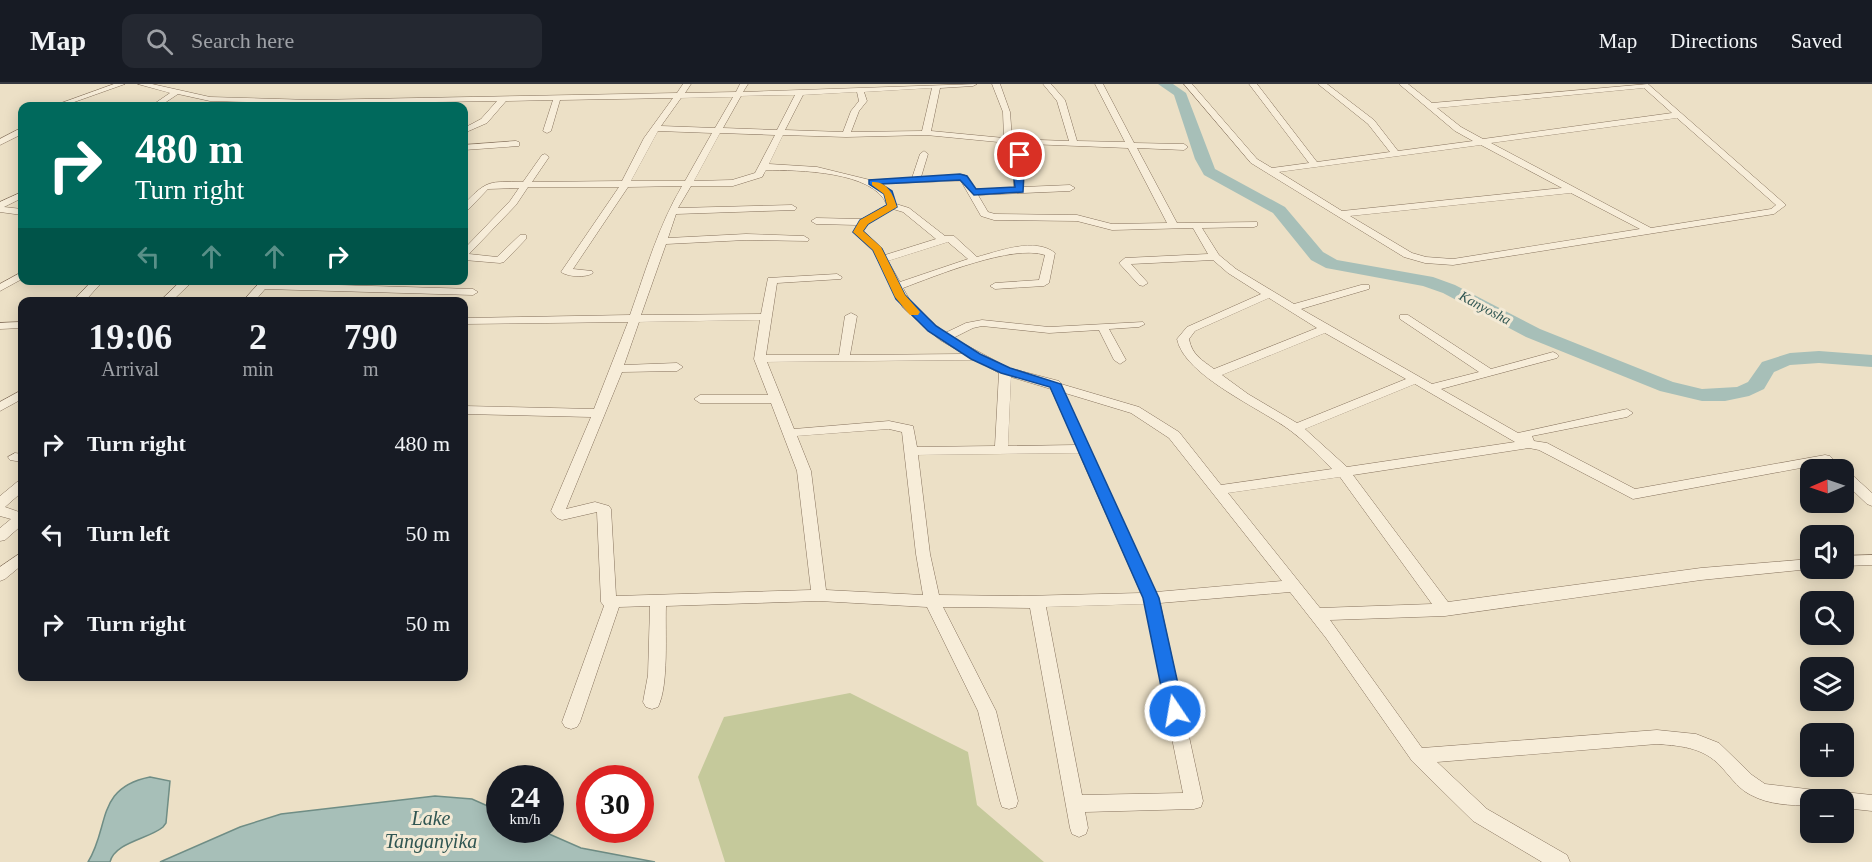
<!DOCTYPE html>
<meta charset="utf-8">
<style>
body{margin:0;font-family:"Times New Roman",serif;background:#242831;color:#f1f3f6;height:100vh;display:flex;flex-direction:column;font-size:22px;white-space:nowrap}
*{box-sizing:border-box;margin:0}
p{font-size:20px;color:#9ea1a6}
.icon{flex:none;width:33px;height:33px;fill:none;stroke:currentColor;stroke-width:2;stroke-linecap:round;stroke-linejoin:round}
.map{position:relative;flex:1;overflow:hidden}
.panel{position:absolute;left:18px;top:213px;width:450px;height:384px;display:flex;flex-direction:column;background:#171b24;border-radius:12px;box-shadow:0 3px 15px #0003}
.panel>*{flex:none}
.banner{position:absolute;left:18px;top:18px;width:450px;height:183px;border-radius:12px;box-shadow:0 3px 15px #0003;background:#00695c;color:#fff;overflow:hidden}
.needle{width:39px;rotate:268deg}
.controls{position:absolute;left:1800px;top:375px;display:grid;gap:12px}
.controls a{display:grid;place-items:center;width:54px;height:54px;border-radius:12px;background:#171b24;box-shadow:0 3px 15px #0003;font-size:30px}
.speed{position:absolute;left:486px;top:681px;display:flex;gap:12px;font-size:30px;font-weight:700;text-align:center}
.speed>*{display:grid;place-content:center;width:78px;height:78px;border-radius:50%;background:#171b24;box-shadow:0 3px 15px #0003;line-height:1}
.speed small{font-size:15px;font-weight:400}
.speed .limit{border:9px solid #d22;background:#fff;color:#111}
.pin{position:absolute;display:grid;place-items:center;width:51px;height:51px;color:#fff;margin:-26px;border:3px solid #fff;border-radius:50%;box-shadow:0 2px 6px #0007}
.me{position:absolute;width:66px;margin:-33px;rotate:348deg;stroke-linejoin:round;filter:drop-shadow(0 0 4px #0008)}
.turn{display:flex;align-items:center;gap:21px;height:126px;padding:0 18px;font-size:27px}
.turn .icon{width:78px;height:78px;stroke-width:2.5}
.turn b{display:block;font-size:42px;line-height:51px}
.lanes{display:flex;align-items:center;height:57px;padding:0 18px;background:#0003;justify-content:center;gap:30px;direction:ltr}
.lanes .off{opacity:.35}
.eta{display:flex;justify-content:space-evenly;align-items:center;height:102px;text-align:center}
.eta b{font-size:36px;font-weight:600;line-height:42px}
ul{padding:0;list-style:none}
li{display:flex;align-items:center;gap:18px;height:90px;padding:0 18px}
li div{flex:1}
li b{display:block;font-size:22px}
li em{font-style:normal}
header{display:flex;align-items:center;gap:36px;box-sizing:border-box;height:84px;padding:0 30px;background:#171b24;border-bottom:2px solid #363941}
header strong{font-size:28px}
nav{display:flex;gap:33px;margin-inline-start:auto;font-size:21px}
.search{width:420px;height:54px;background:#242831;display:flex;align-items:center;gap:15px;box-sizing:border-box;padding:0 21px;border-radius:12px;color:#9ea1a6;font-size:22px}
.map>svg:first-child{display:block}
</style>
<header>
<strong>Map</strong>
<div class="search"><svg class="icon" aria-label="search" viewBox="0 0 24 24"><circle cx="10" cy="10" r="6"/><path d="M15 15l6 6"/></svg>Search here</div>
<nav><a>Map</a><a>Directions</a><a>Saved</a></nav>
</header>
<div class="map">
<svg width="1872" height="778" viewBox="0 0 1872 778">
<rect width="100%" height="100%" fill="#ece0c6"/>
<path fill="#c5c99b" d="M850,609L968,668L977,721L1044,778H725L698,693L724,633Z"/>
<g fill="#a7bfb8" stroke="#6f8d85" stroke-width="1.5">
<path d="M150,693L170,697L166,739L163,743C149,755 115,758 110,778H88C110,743 95,704 150,693Z"/>
<path d="M435,712L472,715L499,727L500,746H540L581,764L655,778H160L240,743L281,730Z"/>
</g>
<g fill="none" stroke-linecap="round" stroke-linejoin="round">
<path fill="#a7bfb8" fill-rule="evenodd" d="M1158,0H1173L1186,9L1215,85L1285,123L1323,168L1337,176L1433,193L1455,201L1540,245L1673,298L1702,305L1737,303L1748,298L1762,278L1790,269L1819,267L1872,271V283L1819,279L1790,281L1774,288L1764,305L1749,312L1725,317H1702L1660,307L1526,253L1443,209L1423,202L1326,184L1311,176L1273,129L1204,91L1195,75L1174,11Z"/>
<defs>
<g id="minor">
<path d="M114,0H125L63,22H53Z"/>
<path d="M138,0H152L210,13L312,16L677,9L683,0H691L685,9L736,8L740,0H748L743,8L977,0L973,2L940,4L931,47L1004,54L1003,28L992,0H1000L1010,28L1012,55L1069,57L1057,17L1043,0H1051L1065,16L1077,57L1125,58L1095,0H1103L1134,59L1184,60L1188,63L1184,66L1137,64L1177,139L1257,138V142L1254,143L1202,144L1219,171L1236,185L1294,220L1361,201H1369V205L1301,225L1432,300L1479,288L1400,235V231H1408L1491,285L1553,268L1557,270L1559,272L1557,274L1441,305L1518,349L1627,325L1633,329L1627,333L1532,352L1534,357L1547,359L1635,405L1825,371L1830,372L1843,386H1828L1822,380L1633,415L1539,366L1529,364L1353,391L1448,518L1701,484L1810,475V484H1813L1810,485L1701,496L1445,532L1330,536L1422,664L1657,646L1696,650L1719,659L1752,691L1765,700L1840,709L1844,708L1872,711V727L1844,724V716H1810V722C1791,721 1769,721 1751,711C1740,706 1732,695 1724,686C1706,664 1684,662 1657,660L1437,678L1487,725L1567,771L1570,778H1542L1473,737L1412,677L1326,554L1290,508L1160,519L1203,717L1201,723L1194,725L1085,728L1088,744L1086,750L1079,753L1072,750L1070,744L1030,524L943,523L996,627L1018,717L1016,723L1009,725L1002,723L1000,717L978,627L927,523L819,517L666,522C665,548 669,601 658,623L652,625L646,623L643,618L648,591L650,522L619,523L580,638L577,643L571,645L565,643L562,638L604,522L601,518L597,428L562,436L557,434L551,427L591,333L464,330V322L594,325L628,238L464,240V234L630,231C646,186 658,143 682,102L628,103L573,185L592,187L593,189C586,194 568,193 561,188L619,103H528L516,121L469,170L497,173L520,151H526V155L504,178L500,179L464,176V165L510,117L519,104L488,105L467,127L464,128V120C488,95 489,98 523,98L542,71L545,70L549,73L532,98L622,97L644,54L673,14L560,16L551,47L547,49L543,47L553,16L506,17L487,39L464,49V44L481,35L497,17L312,20L210,17L178,10L160,22H151L170,9ZM932,4L922,47L851,48L859,27L867,17L864,8ZM857,8L859,17L851,27L843,48L785,46L803,11ZM795,11L777,46L723,44L741,12ZM733,13L715,44L661,42L681,14ZM658,47L712,49L685,97H631ZM720,49L775,51L755,89L732,96L694,97ZM783,51L846,53L926,51L1019,60L1014,88V104L975,105L967,92L964,91L921,93L928,70L924,67L920,70L912,94L870,96L817,83L769,80ZM1028,60L1128,64L1167,139L1112,140L1077,131L995,130L988,128L978,111L1070,107L1075,104L1070,101L1023,103L1022,88ZM766,86C798,86 874,87 887,121L862,135L816,134L811,137L816,140L857,141L853,148L873,167L903,224L940,256L964,270L850,271L857,232L851,229L845,232L839,271H766L777,199L841,195L842,193L837,190L768,194L761,230L641,231L666,160L746,156L808,157L809,155L804,152L746,150L668,154L676,130L795,126L797,124L792,121L678,124L691,102H733L762,93ZM961,97L981,132L994,136L1077,137L1112,146L1193,144L1208,170L1125,174L1119,179L1139,201L1143,202L1148,199L1131,180L1213,176L1228,189L1261,210L1187,243L1177,255C1184,292 1262,325 1291,347C1306,358 1319,372 1332,385L1221,401L1179,348L1139,323L1061,300L1059,297L1009,284L953,254L973,244L982,242L1049,249L1099,246L1114,276L1120,280L1126,276L1109,245L1139,243L1145,240L1143,238L1049,243L982,236L966,239L945,249L912,220L903,204C935,192 1013,160 1045,171L1039,196L995,199L990,202L995,205L1044,202L1049,199L1055,169C1035,153 1000,167 977,173L954,152H945L909,124L896,120L891,109L880,100ZM893,125L903,128L936,155L885,171L881,163L863,147L868,140ZM948,158L968,175L900,198L888,177ZM1269,214L1317,244L1214,285C1202,276 1192,271 1189,255L1195,247ZM760,236L754,275L768,311H700L694,315L700,319H771L797,387L811,506L616,512L611,425L609,422L595,418L566,425L622,288L677,287L683,283L677,279L624,281L639,238ZM1325,249L1406,295L1297,339L1248,310L1222,291ZM976,276L999,289L995,362L917,363L913,342L889,337L794,345L767,278ZM1011,293L1051,305L1076,361L1008,362ZM1415,300L1515,358L1347,383L1305,345ZM1065,309L1131,329L1169,354L1282,497L1156,508ZM889,345L902,348L916,470L923,511L826,506L811,387L797,352ZM1079,369L1141,509L1023,512L939,511L930,470L918,371ZM1340,393L1432,520L1320,524L1228,409ZM1145,520L1183,709L1082,711L1046,523Z"/>
<path d="M1184,0H1192L1257,75L1272,84L1309,79L1249,0H1257L1317,78L1390,68L1368,40L1318,0H1327L1374,36L1398,67L1473,57L1455,47L1399,0H1408L1432,19L1648,0L1786,121L1774,130L1453,181L1425,179L1404,173L1251,79ZM1644,4L1672,29L1483,55L1461,43L1437,24ZM1677,34L1776,121L1771,125L1651,144L1491,59ZM1481,61L1562,104L1342,127L1279,88ZM1571,109L1640,145L1453,175L1426,173L1412,169L1350,132Z"/>
<path d="M19,45H22V50L0,61V55Z"/>
<path d="M516,57L519,58V62L464,66V61Z"/>
<path d="M22,108V114L4,123L22,125V131L0,128V118Z"/>
<path d="M22,188V195L0,207V200Z"/>
<path d="M93,196H104L84,218H72Z"/>
<path d="M182,196H194L171,218H159Z"/>
<path d="M262,196H273L271,199L473,205L478,208L473,211L265,205L254,218H242Z"/>
<path d="M22,238V244L0,245V239Z"/>
<path d="M22,306V315L0,327V318Z"/>
<path d="M15,369L22,370V378L10,376L8,373Z"/>
<path d="M1844,387L1849,388L1872,409V422L1867,420L1844,398Z"/>
<path d="M22,396V408L5,423L22,429V441L5,456L0,457V444L11,435L0,432V412L17,398Z"/>
<path d="M22,468V481L5,495L0,497V483Z"/>
<path d="M1872,471V481L1844,482V472Z"/>
</g>
</defs>
<use href="#minor" stroke="#86725d" stroke-width="1"/>
<use href="#minor" fill="#f7edd9" fill-rule="evenodd"/>
</g>
<path fill="#1a73e8" stroke="#114b97" stroke-width="1.5" d="M1020,69L1025,71L1023,108L974,111L960,96L881,100L892,107L897,123L868,140L863,147L882,165L905,211L936,242L980,270L1010,284L1061,300L1159,514L1184,627L1181,632L1175,634L1169,632L1166,627L1143,514L1050,303L1001,289L971,275L928,247L896,215L873,166L853,148L860,136L887,121L884,110L869,100V96L960,90L967,92L976,105L1015,103L1013,88L1016,71Z"/>
<path fill="#f59e0b" d="M872,98C887,97 893,110 897,123L868,140L863,147L881,163L905,211L920,228L918,231H910L895,213L873,166L853,148L860,136L887,121L884,110L872,101Z"/>
<g text-anchor="middle" dominant-baseline="central" stroke-width="6" stroke-linejoin="round" paint-order="stroke">
<g font-size="14" font-style="italic" fill="#305652" stroke="#f3ead6">
<text transform="translate(1485 224) rotate(28)">Kanyosha</text>
</g>
<g font-size="20" font-style="italic" fill="#305652" stroke="#f3ead6">
<text x="431" y="734">Lake<tspan x="431" dy="23">Tanganyika</tspan></text>
</g>
</g>
</svg>
<div class="controls">
<a><svg class="needle" viewBox="-14 -14 28 28"><path d="M0-13l5 13h-10z" fill="#e53935"/><path d="M0 13l5-13h-10z" fill="#9ea1a6"/></svg></a>
<a><svg class="icon" aria-label="sound" viewBox="0 0 24 24"><path d="M4 9h4l5-4v14l-5-4H4zM17 9q2 3 0 6"/></svg></a>
<a><svg class="icon" aria-label="search" viewBox="0 0 24 24"><circle cx="10" cy="10" r="6"/><path d="M15 15l6 6"/></svg></a>
<a><svg class="icon" aria-label="layers" viewBox="0 0 24 24"><path d="M12 4l9 5-9 5-9-5zM3 14l9 5 9-5"/></svg></a>
<a>+</a>
<a>−</a>
</div>
<div class="speed"><div>24<small>km/h</small></div><div class="limit">30</div></div>
<div class="pin" style="left:1020px;top:71px;background:#d93025"><svg class="icon" aria-label="arrive" viewBox="0 0 24 24"><path d="M6 21V4h12l-3 4 3 4H6"/></svg></div>
<svg class="me" style="left:1175px;top:627px" viewBox="-20 -20 40 40"><circle r="17" fill="#1a73e8" stroke="#fff" stroke-width="3"/><path d="M0-11L8 9 0 5-8 9z" fill="#fff"/></svg>
<div class="banner">
<div class="turn"><svg class="icon" aria-label="right" viewBox="0 0 24 24"><path d="M7 20v-9h11M14 6l5 5-5 5"/></svg><div><b>480 m</b>Turn right</div></div>
<div class="lanes"><svg class="icon off" aria-label="left" viewBox="0 0 24 24"><path d="M17 20v-9H6M10 6l-5 5 5 5"/></svg><svg class="icon off" aria-label="ahead" viewBox="0 0 24 24"><path d="M12 20V5M6 11l6-6 6 6"/></svg><svg class="icon off" aria-label="ahead" viewBox="0 0 24 24"><path d="M12 20V5M6 11l6-6 6 6"/></svg><svg class="icon" aria-label="right" viewBox="0 0 24 24"><path d="M7 20v-9h11M14 6l5 5-5 5"/></svg></div>
</div>
<section class="panel">
<div class="eta">
<div><b>19:06</b><p>Arrival</p></div>
<div><b>2</b><p>min</p></div>
<div><b>790</b><p>m</p></div>
</div>
<ul>
<li><svg class="icon" aria-label="right" viewBox="0 0 24 24"><path d="M7 20v-9h11M14 6l5 5-5 5"/></svg><div><b>Turn right</b></div><em>480 m</em></li>
<li><svg class="icon" aria-label="left" viewBox="0 0 24 24"><path d="M17 20v-9H6M10 6l-5 5 5 5"/></svg><div><b>Turn left</b></div><em>50 m</em></li>
<li><svg class="icon" aria-label="right" viewBox="0 0 24 24"><path d="M7 20v-9h11M14 6l5 5-5 5"/></svg><div><b>Turn right</b></div><em>50 m</em></li>
</ul>
</section>
</div>
